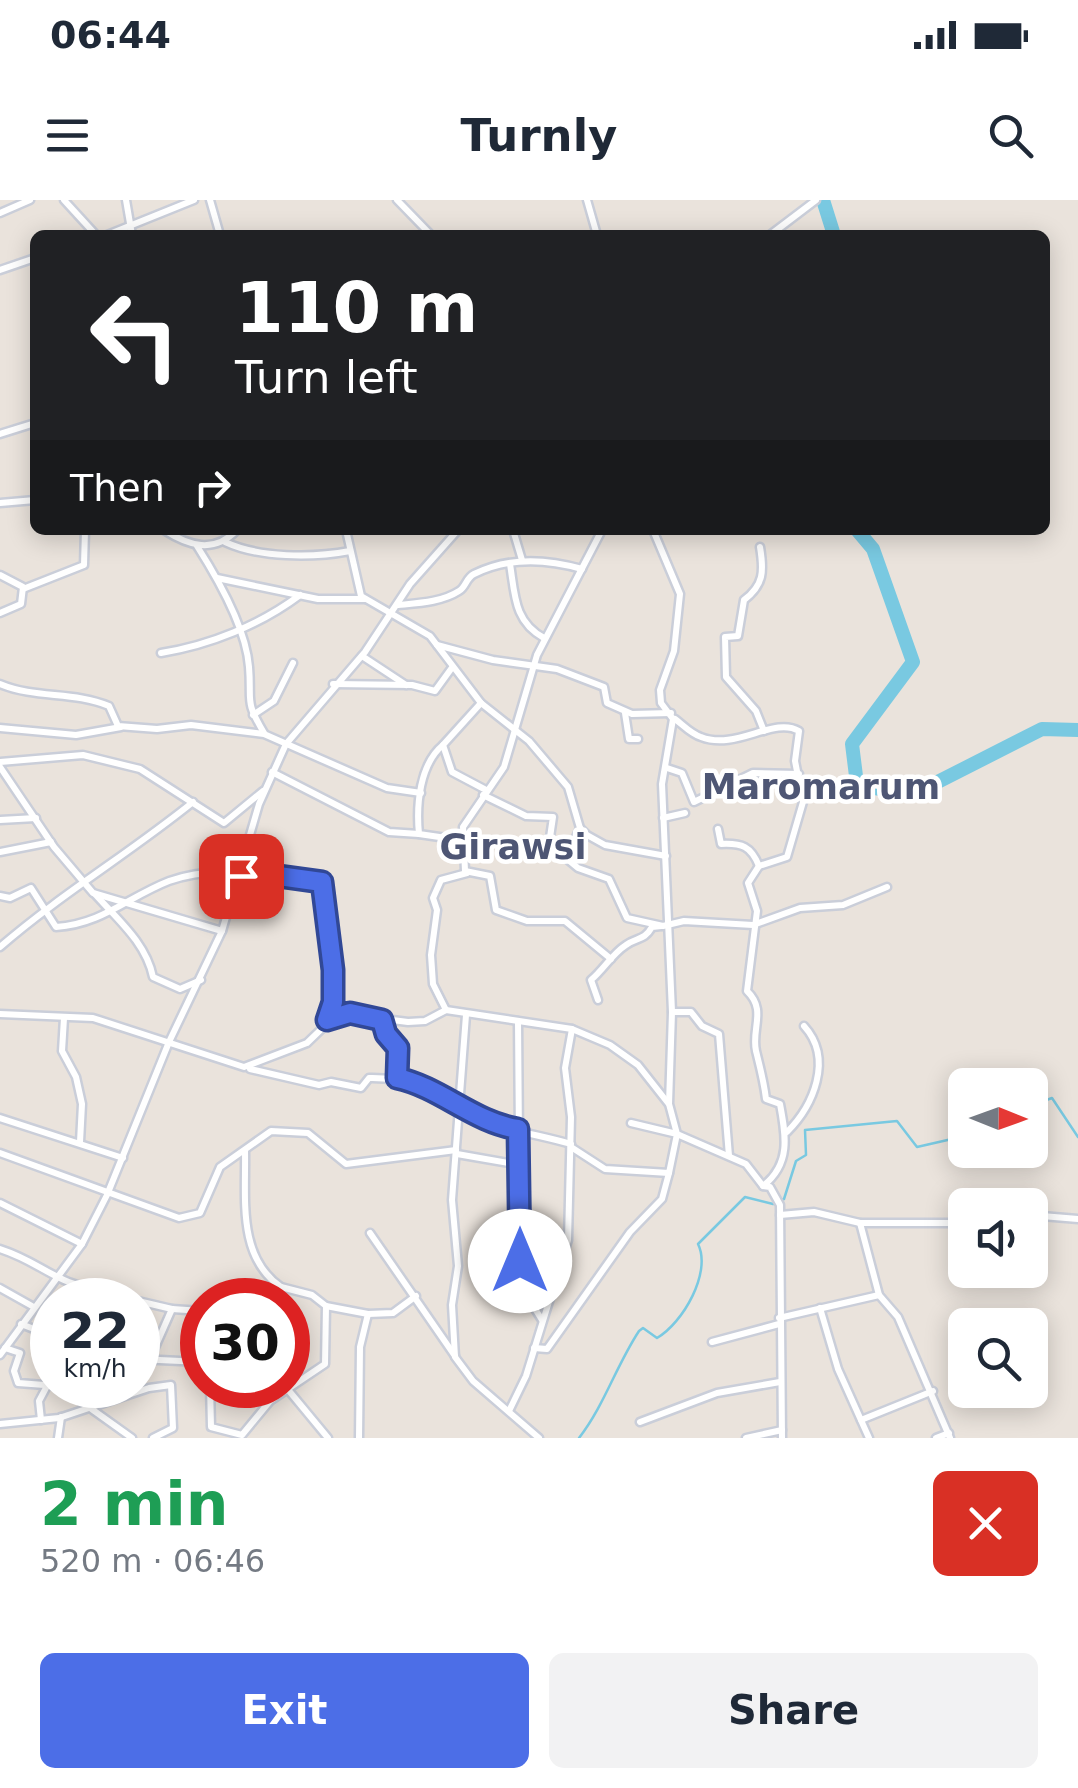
<!DOCTYPE html>
<meta charset="utf-8">
<style>
body{margin:0;font-family:"DejaVu Sans",sans-serif;background:#f2f2f3;color:#1f2937;height:100vh;display:flex;flex-direction:column;font-size:38px;white-space:nowrap}
*{box-sizing:border-box;margin:0}
p{font-size:32px;color:#747a83}
.icon{flex:none;width:55px;height:55px;fill:none;stroke:currentColor;stroke-width:2;stroke-linecap:round;stroke-linejoin:round}
.map{position:relative;height:1238px;overflow:hidden}
.drawer{display:flex;flex-direction:column;background:#fff;flex:1}
.drawer>*{flex:none}
.top-card{position:absolute;left:30px;top:30px;width:1020px;height:305px;border-radius:15px;box-shadow:0 5px 25px #0003;background:#202124;color:#fff;overflow:hidden}
.needle{width:65px;rotate:91deg}
.tools{position:absolute;left:948px;top:868px;display:grid;gap:20px}
.tools a{display:grid;place-items:center;width:100px;height:100px;border-radius:15px;background:#fff;box-shadow:0 5px 25px #0003;font-size:50px}
.speed{position:absolute;left:30px;top:1078px;display:flex;gap:20px;font-size:50px;font-weight:700;text-align:center}
.speed>*{display:grid;place-content:center;width:130px;height:130px;border-radius:50%;background:#fff;box-shadow:0 5px 25px #0003;line-height:1}
.speed small{font-size:25px;font-weight:400}
.speed .limit{border:15px solid #d22;background:#fff;color:#111}
.pin{position:absolute;display:grid;place-items:center;width:85px;height:85px;color:#fff;margin:-42px;border-radius:20px;box-shadow:0 5px 15px #0006}
.me{position:absolute;width:110px;margin:-55px;rotate:0deg;stroke-linejoin:round;filter:drop-shadow(0 0 8px #0008)}
.turn{display:flex;align-items:center;gap:35px;height:210px;padding:0 40px;font-size:45px}
.turn .icon{width:130px;height:130px;stroke-width:2.5}
.turn b{display:block;font-size:70px;line-height:85px}
.then{display:flex;align-items:center;height:95px;padding:0 40px;background:#0003;gap:20px;font-size:38px}
.round{display:grid;place-items:center;flex:none;width:105px;height:105px;border-radius:15px;background:#f2f2f3}
.headline{display:flex;align-items:center;justify-content:space-between;height:170px;padding:0 40px}
h1{font-size:60px;font-weight:600;line-height:75px;color:#1e9e55}
.primary-button{display:flex;gap:20px;margin-top:auto;padding:20px 40px}
.primary-button a{flex:1;height:115px;border-radius:15px;background:#4c6ee7;color:#fff;font-size:40px;font-weight:600;line-height:115px;text-align:center}
.primary-button a+a{background:#f2f2f3;color:#1f2937}
.status{display:flex;justify-content:space-between;align-items:center;height:70px;padding:0 50px;background:#fff;direction:ltr}
.status svg{height:28px;fill:currentColor}
header{display:flex;justify-content:space-between;align-items:center;height:130px;padding:0 40px;background:#fff;font-size:45px;font-weight:600}
.map>svg:first-child{display:block}
</style>
<div class="status"><b>06:44</b><svg viewBox="0 0 49 12"><path d="M0 12V9h3v3zM5 12V6h3v6zM10 12V3h3v9zM15 12V0h3v12zM26 1h20v11H26zM47 4h2v5h-2z"/></svg></div>
<header><svg class="icon" aria-label="menu" viewBox="0 0 24 24"><path d="M4 6h16M4 12h16M4 18h16"/></svg>Turnly<svg class="icon" aria-label="search" viewBox="0 0 24 24"><circle cx="10" cy="10" r="6"/><path d="M15 15l6 6"/></svg></header>
<div class="map">
<svg width="1078" height="1238" viewBox="0 0 1078 1238">
<rect width="100%" height="100%" fill="#eae3dc"/>
<g fill="none" stroke-linecap="round" stroke-linejoin="round">
<g stroke="#79c9e1" stroke-width="2.5">
<path d="M1030,906L1052,898L1078,937"/>
<path d="M579,1238C604,1206 616,1166 639,1131L643,1128L657,1138C683,1123 712,1072 698,1044L745,997L773,1004L784,999L796,961L806,955L805,930L897,921L917,947L965,936"/>
</g>
<g stroke="#79c9e1" stroke-width="14">
<path d="M823,0L834,35"/>
<path d="M857,330L873,349L913,462L852,544L857,584L910,596L1042,529L1078,530"/>
</g>
<defs>
<g id="minor">
<path d="M64,0L96,35"/>
<path d="M126,0L132,35"/>
<path d="M210,0L220,35"/>
<path d="M397,0L431,35"/>
<path d="M587,0L597,35"/>
<path d="M0,13L30,0"/>
<path d="M107,35L194,0"/>
<path d="M770,35L816,0"/>
<path d="M0,70L35,58"/>
<path d="M0,234L35,223"/>
<path d="M0,303L35,300"/>
<path d="M164,330C189,346 214,354 237,330"/>
<path d="M346,330L361,396L430,436L481,503L529,541L568,587L580,628L587,635L605,645L666,656"/>
<path d="M513,330L522,360"/>
<path d="M602,330L537,455L504,567L463,627L465,671L490,676L496,710L527,721H565L611,759"/>
<path d="M653,330L680,394L674,451L660,490L661,503L673,519L662,584L672,812L669,904L677,934L746,964L763,986L770,987L780,1005L782,1238"/>
<path d="M225,342C259,358 313,358 350,351"/>
<path d="M197,346C218,379 246,427 249,467C252,503 244,499 264,533"/>
<path d="M760,347C764,371 764,385 744,400L738,436L725,437L726,477L756,511L764,531"/>
<path d="M510,364C515,395 514,422 544,438"/>
<path d="M0,375L23,387L21,404L0,413"/>
<path d="M217,378L318,399H365"/>
<path d="M23,389L84,365L85,330"/>
<path d="M398,405C419,403 442,402 459,391C466,387 466,378 474,374C508,357 547,359 582,369"/>
<path d="M437,445L493,460L557,469L604,487L607,503L632,514L671,513"/>
<path d="M161,453C210,445 260,425 300,395"/>
<path d="M362,456L406,485"/>
<path d="M0,484C36,499 73,491 109,506L118,526L157,529L191,525L264,534L387,588L421,593"/>
<path d="M333,484L412,485L435,491L451,469"/>
<path d="M481,503L443,545L452,572L486,590"/>
<path d="M625,513L629,539H638"/>
<path d="M253,515L274,501L293,463"/>
<path d="M675,519C683,525 691,534 701,537C736,551 774,516 799,531L795,561L803,602L787,657L759,666L748,683L757,711L747,791C767,810 751,829 756,851C760,867 764,882 766,899L780,904C786,936 791,964 763,986"/>
<path d="M0,528L76,535L121,527"/>
<path d="M443,545C420,564 416,604 419,634L460,640"/>
<path d="M0,562L83,555L140,569L224,623L263,591"/>
<path d="M0,567L54,647L93,693L222,731"/>
<path d="M667,568L682,573L694,602L753,573L799,574"/>
<path d="M272,572L389,632L419,634"/>
<path d="M483,595L526,616L553,617L549,644L578,668L609,679L627,718L663,726L684,721L753,725L800,708L843,705L887,687"/>
<path d="M663,618L685,613"/>
<path d="M0,620L36,618"/>
<path d="M718,629L721,644C742,643 751,646 759,666"/>
<path d="M0,652L51,642"/>
<path d="M567,658L580,628"/>
<path d="M95,694C118,720 146,743 153,777L180,789L201,780"/>
<path d="M0,696L10,698L31,688L56,727C102,724 128,697 169,681C221,662 270,679 322,682L333,770V802L328,818"/>
<path d="M0,747C61,694 130,653 193,602"/>
<path d="M598,800L591,780C604,769 612,754 626,745C637,737 644,741 652,727L661,726"/>
<path d="M446,810L433,784L431,755L437,710L433,698L441,680L467,673"/>
<path d="M672,812H691L702,826L719,834L729,956"/>
<path d="M0,814L93,818L244,867L307,843L338,813L408,822L425,821L446,810L572,829L610,845L638,865L668,903"/>
<path d="M466,815L452,1000L458,1066L452,1105L455,1157L473,1181L539,1238"/>
<path d="M64,818L62,851L76,877L82,904L80,942"/>
<path d="M382,820L386,835L398,848L397,878"/>
<path d="M518,821L520,1061L532,1104L542,1120"/>
<path d="M250,869L319,885L331,882L361,888L369,878C419,877 436,897 479,918C507,931 541,935 571,944"/>
<path d="M0,918L123,958"/>
<path d="M787,932C813,906 834,859 804,826"/>
<path d="M571,947L605,969L669,973L677,934L631,923"/>
<path d="M245,951C246,998 237,1057 281,1087"/>
<path d="M0,953L179,1018L200,1013L220,967L271,931L308,933L346,964L456,950"/>
<path d="M457,954L520,965"/>
<path d="M0,1003L82,1044"/>
<path d="M780,1015L814,1012L860,1023H965"/>
<path d="M1030,1015L1078,1019"/>
<path d="M860,1023L879,1095L898,1117L950,1238"/>
<path d="M370,1033L455,1156"/>
<path d="M520,1037L567,1040"/>
<path d="M0,1049C28,1058 40,1069 64,1080C87,1090 110,1094 134,1100"/>
<path d="M0,1088L32,1106"/>
<path d="M138,1101L172,1109L149,1161"/>
<path d="M326,1106L368,1114L360,1147L359,1238"/>
<path d="M820,1108L838,1169L869,1238"/>
<path d="M172,1109L202,1111"/>
<path d="M368,1114L393,1113L416,1096"/>
<path d="M779,1118L879,1095"/>
<path d="M21,1124L52,1136"/>
<path d="M712,1142L779,1124"/>
<path d="M5,1148L20,1153L14,1171L18,1183L58,1186"/>
<path d="M534,1148L547,1149L630,1032L662,999L669,973"/>
<path d="M0,1155L82,1044L107,995L169,842L222,731L259,604L286,544L365,452L410,384L458,330"/>
<path d="M138,1159L202,1162"/>
<path d="M58,1185L132,1238"/>
<path d="M210,1185L211,1227L242,1235L270,1201L325,1164L326,1106L312,1095L281,1087L262,1100"/>
<path d="M285,1186L328,1238"/>
<path d="M509,1211L526,1176L568,1040L571,917L565,868L572,829"/>
<path d="M41,1220L39,1201L47,1186"/>
<path d="M861,1220L933,1191"/>
<path d="M640,1222L717,1193L780,1182"/>
<path d="M0,1224L59,1218L149,1188L171,1185L173,1228L153,1238"/>
<path d="M58,1238L61,1217"/>
<path d="M746,1238L782,1230"/>
<path d="M936,1238L949,1233"/>
</g>
</defs>
<use href="#minor" stroke="#caced9" stroke-width="11"/>
<use href="#minor" stroke="#fff" stroke-width="6"/>
</g>
<g fill="none" stroke-linecap="round" stroke-linejoin="round">
<defs>
<path id="route" d="M241,676L242,671L322,682L333,770V802L327,820L350,813L382,820L386,834L398,848L397,878C440,887 473,922 518,929L520,1061"/>
</defs>
<use href="#route" stroke="#314896" stroke-width="25"/>
<use href="#route" stroke="#4c6ee7" stroke-width="18"/>
</g>
<g text-anchor="middle" dominant-baseline="central" stroke-width="9" stroke-linejoin="round" paint-order="stroke">
<g font-size="35" font-weight="bold" fill="#4e5674" stroke="#fff">
<text x="821" y="587">Maromarum</text>
<text x="513" y="647">Girawsi</text>
</g>
</g>
</svg>
<div class="tools">
<a><svg class="needle" viewBox="-14 -14 28 28"><path d="M0-13l5 13h-10z" fill="#e53935"/><path d="M0 13l5-13h-10z" fill="#747a83"/></svg></a>
<a><svg class="icon" aria-label="sound" viewBox="0 0 24 24"><path d="M4 9h4l5-4v14l-5-4H4zM17 9q2 3 0 6"/></svg></a>
<a><svg class="icon" aria-label="search" viewBox="0 0 24 24"><circle cx="10" cy="10" r="6"/><path d="M15 15l6 6"/></svg></a>
</div>
<div class="speed"><div>22<small>km/h</small></div><div class="limit">30</div></div>
<div class="pin" style="left:241px;top:676px;background:#d93025"><svg class="icon" aria-label="arrive" viewBox="0 0 24 24"><path d="M6 21V4h12l-3 4 3 4H6"/></svg></div>
<svg class="me" style="left:520px;top:1061px" viewBox="-20 -20 40 40"><circle r="19" fill="#fff"/><path d="M0-13L10 11 0 6-10 11z" fill="#4c6ee7"/></svg>
<div class="top-card">
<div class="turn"><svg class="icon" aria-label="left" viewBox="0 0 24 24"><path d="M17 20v-9H6M10 6l-5 5 5 5"/></svg><div><b>110 m</b>Turn left</div></div>
<div class="then">Then<svg class="icon" aria-label="right" viewBox="0 0 24 24"><path d="M7 20v-9h11M14 6l5 5-5 5"/></svg></div>
</div>
</div>
<section class="drawer">
<div class="headline"><div><h1>2 min</h1><p>520 m · 06:46</p></div><a class="round" style="background:#d93025;color:#fff"><svg class="icon" aria-label="close" viewBox="0 0 24 24"><path d="M6 6l12 12M18 6L6 18"/></svg></a></div>
<div class="primary-button"><a>Exit</a><a>Share</a></div>
</section>
